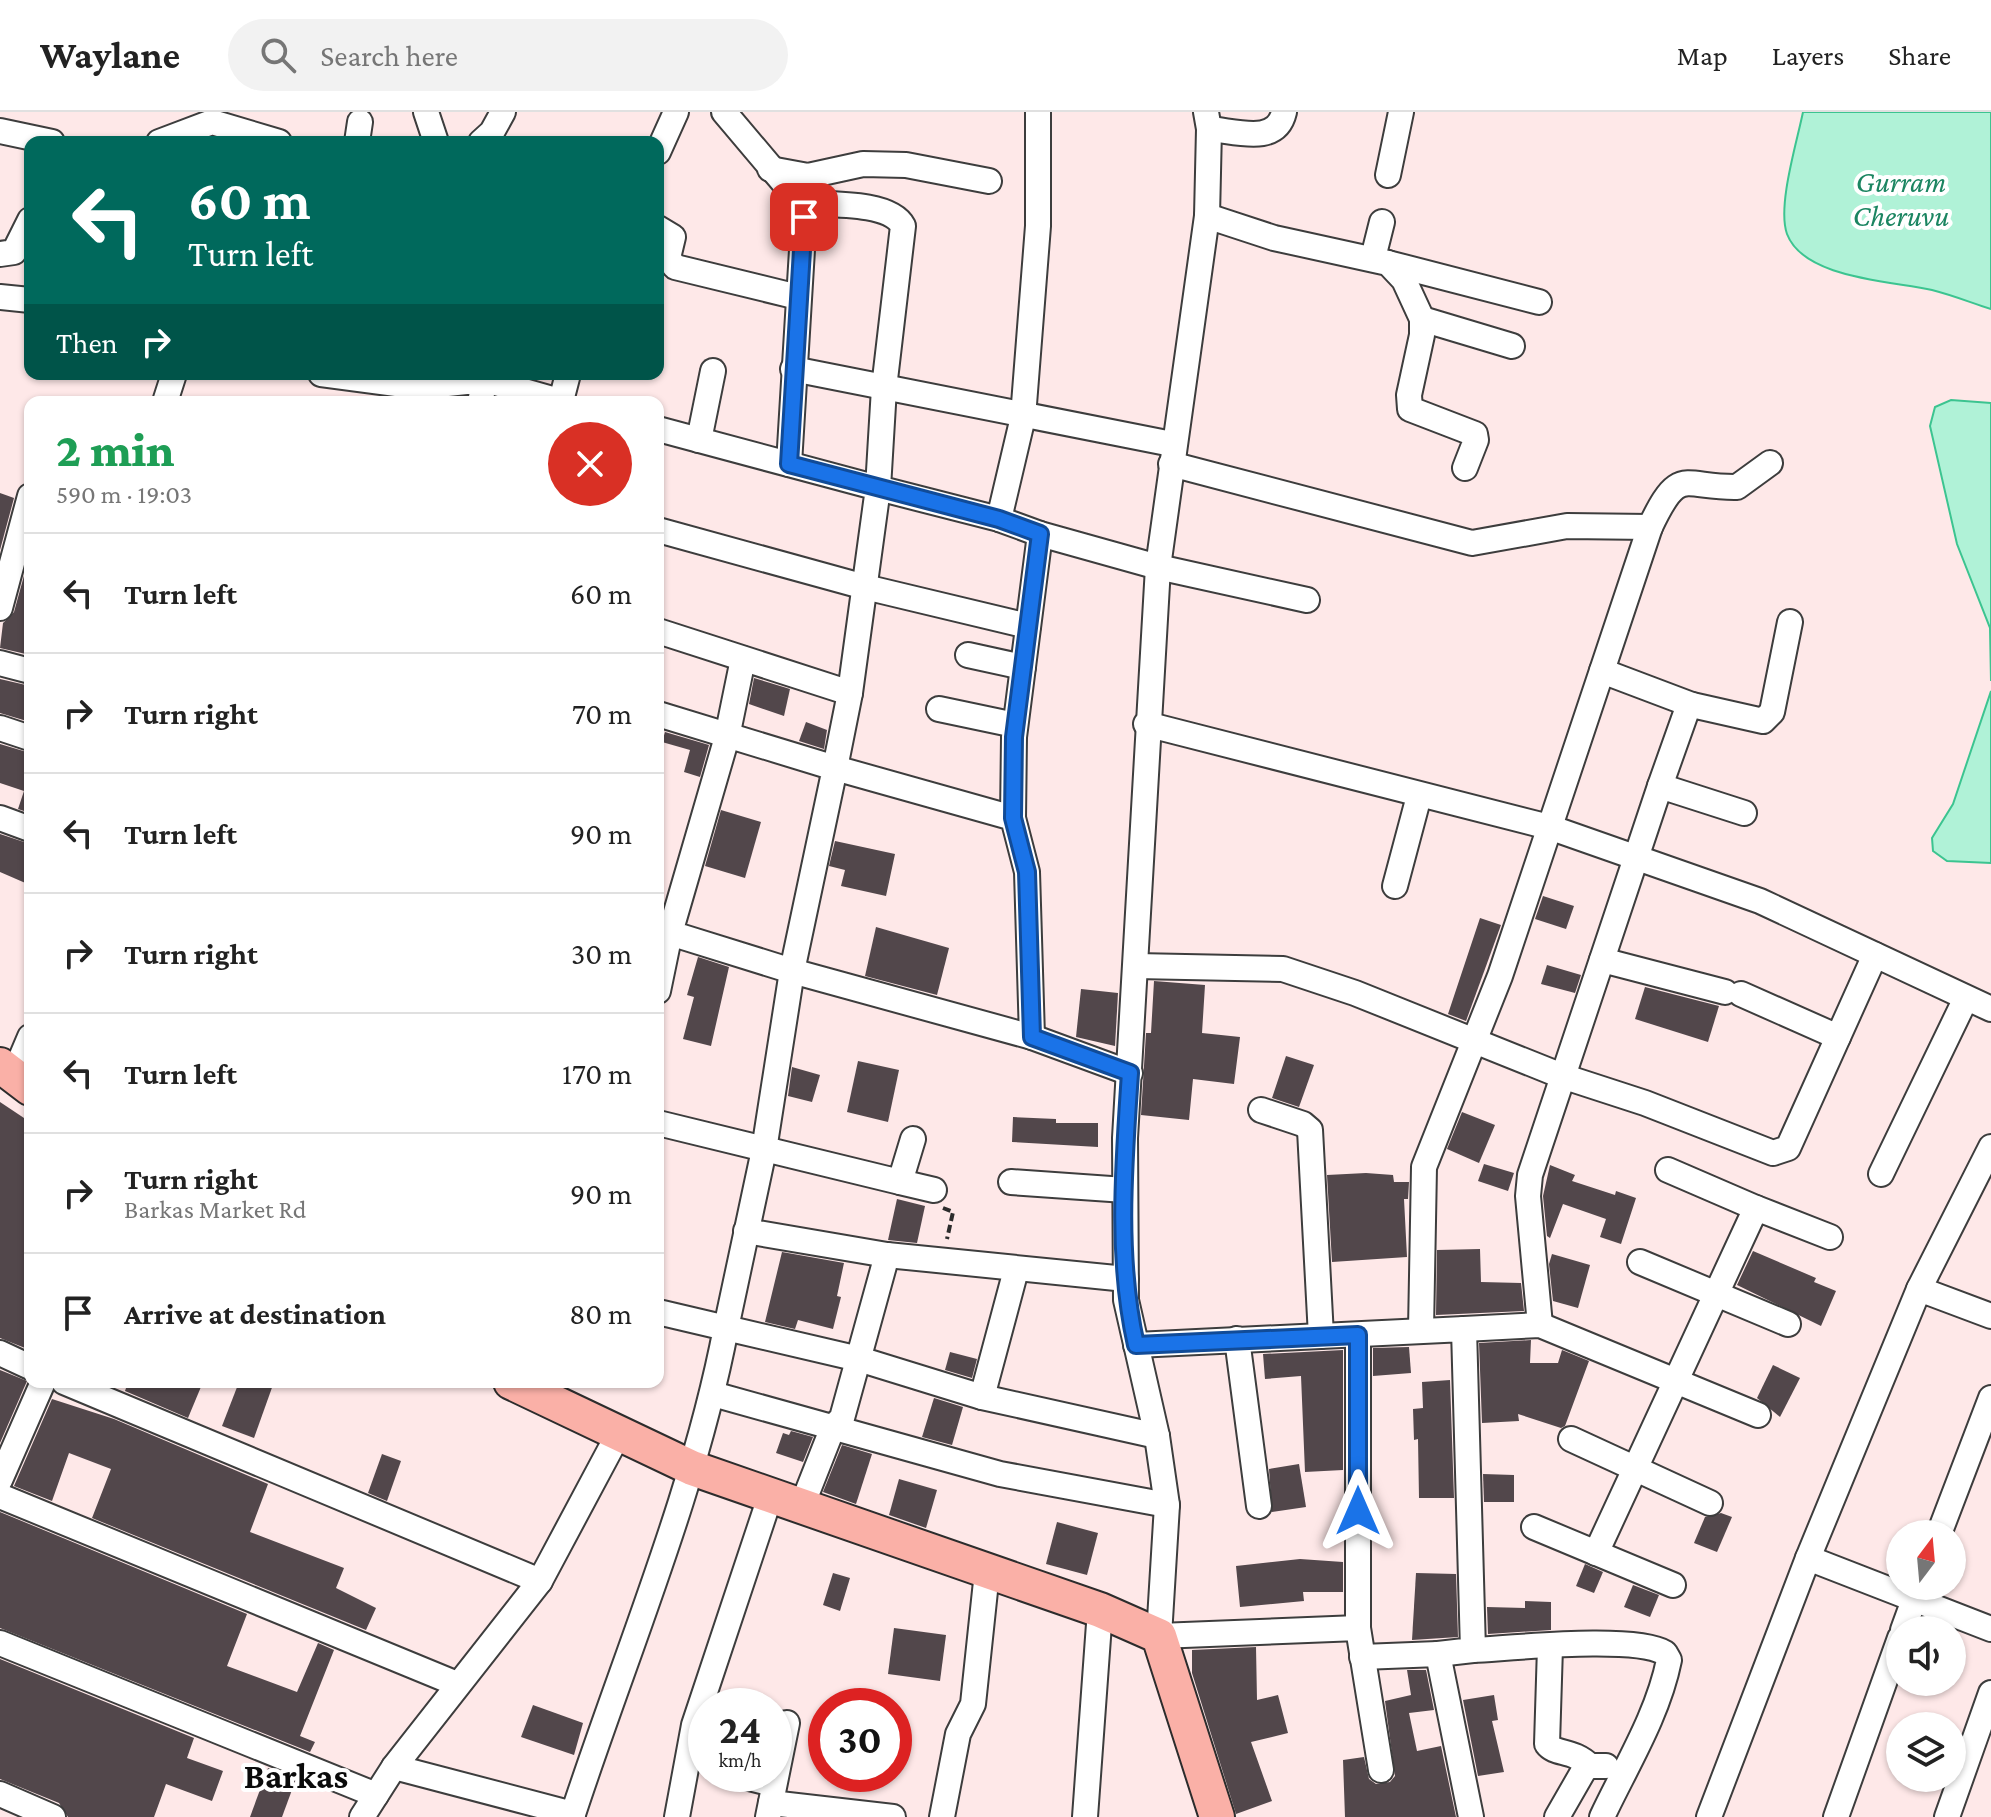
<!DOCTYPE html>
<meta charset="utf-8">
<style>
body{margin:0;font-family:"Crimson Pro",serif;background:#f2f2f2;color:#222;height:100vh;display:flex;flex-direction:column;font-size:30px;white-space:nowrap}
*{box-sizing:border-box;margin:0}
p{font-size:26px;color:#767676}
.icon{flex:none;width:44px;height:44px;fill:none;stroke:currentColor;stroke-width:2;stroke-linecap:round;stroke-linejoin:round}
.map{position:relative;flex:1;overflow:hidden}
.drawer{position:absolute;left:24px;top:284px;width:640px;height:992px;display:flex;flex-direction:column;background:#fff;border-radius:16px;box-shadow:0 2px 6px #0004}
.drawer>*{flex:none}
.top-card{position:absolute;left:24px;top:24px;width:640px;height:244px;border-radius:16px;box-shadow:0 2px 6px #0004;background:#00695c;color:#fff;overflow:hidden}
.needle{width:52px;rotate:16deg}
.fabs{position:absolute;left:1886px;top:1408px;display:grid;gap:16px}
.fabs a{display:grid;place-items:center;width:80px;height:80px;border-radius:50%;background:#fff;box-shadow:0 2px 6px #0004;font-size:40px}
.speed{position:absolute;left:688px;top:1576px;display:flex;gap:16px;font-size:40px;font-weight:700;text-align:center}
.speed>*{display:grid;place-content:center;width:104px;height:104px;border-radius:50%;background:#fff;box-shadow:0 2px 6px #0004;line-height:1}
.speed small{font-size:20px;font-weight:400}
.speed .limit{border:12px solid #d22;background:#fff;color:#111}
.pin{position:absolute;display:grid;place-items:center;width:68px;height:68px;color:#fff;margin:-34px;border-radius:16px;box-shadow:0 4px 12px #0006}
.me{position:absolute;width:88px;margin:-44px;rotate:0deg;stroke-linejoin:round;filter:drop-shadow(0 0 6px #0008)}
.turn{display:flex;align-items:center;gap:28px;height:168px;padding:0 32px;font-size:36px}
.turn .icon{width:104px;height:104px;stroke-width:2.5}
.turn b{display:block;font-size:56px;line-height:68px}
.then{display:flex;align-items:center;height:76px;padding:0 32px;background:#0003;gap:16px;font-size:30px}
.round{display:grid;place-items:center;flex:none;width:84px;height:84px;border-radius:42px;background:#f2f2f2}
.overview{display:flex;align-items:center;justify-content:space-between;height:136px;padding:0 32px}
h1{font-size:48px;font-weight:800;line-height:60px;color:#1e9e55}
ul{padding:0;list-style:none}
li{display:flex;align-items:center;gap:24px;height:120px;padding:0 32px;border-top:2px solid #e0e0e0}
li div{flex:1}
li b{display:block;font-size:30px}
li em{font-style:normal}
header{display:flex;align-items:center;gap:48px;box-sizing:border-box;height:112px;padding:0 40px;background:#fff;border-bottom:2px solid #e0e0e0}
header strong{font-size:38px}
nav{display:flex;gap:44px;margin-inline-start:auto;font-size:28px}
.search{width:560px;height:72px;background:#f2f2f2;display:flex;align-items:center;gap:20px;box-sizing:border-box;padding:0 28px;border-radius:44px;color:#767676;font-size:30px}
.map>svg:first-child{display:block}
</style>
<header>
<strong>Waylane</strong>
<div class="search"><svg class="icon" aria-label="search" viewBox="0 0 24 24"><circle cx="10" cy="10" r="6"/><path d="M15 15l6 6"/></svg>Search here</div>
<nav><a>Map</a><a>Layers</a><a>Share</a></nav>
</header>
<div class="map">
<svg width="1991" height="1705" viewBox="0 0 1991 1705">
<rect width="100%" height="100%" fill="#fee8e8"/>
<g fill="#b0f2d7" stroke="#3cc490" stroke-width="2">
<path d="M1803,0H1991V197C1972,191 1952,183 1932,178C1893,169 1804,167 1787,122C1777,94 1797,30 1803,0Z"/>
<path d="M1951,288L1991,291V569L1990,516L1957,432L1930,314L1935,295Z"/>
<path d="M1991,579V751L1947,749L1933,739L1932,726L1953,692Z"/>
</g>
<g fill="#52474b">
<path d="M0,381L14,386L0,438Z"/>
<path d="M30,442V543L0,536L3,511L14,500Z"/>
<path d="M754,566L790,577L784,604L749,592Z"/>
<path d="M0,567L30,574V610L0,601Z"/>
<path d="M806,610L827,618L824,637L799,629Z"/>
<path d="M665,620L709,633L700,665L684,660L690,638L662,630Z"/>
<path d="M0,632L30,641V701L18,697L24,679L0,671Z"/>
<path d="M721,698L761,710L745,766L705,754Z"/>
<path d="M0,722L30,732V773L0,760Z"/>
<path d="M835,729L895,742L886,784L841,774L845,758L829,754Z"/>
<path d="M1543,784L1574,794L1566,817L1535,807Z"/>
<path d="M1480,806L1501,813L1466,909L1448,902Z"/>
<path d="M876,815L949,836L937,883L865,864Z"/>
<path d="M698,845L729,855L711,934L683,927L694,885L687,883Z"/>
<path d="M1547,853L1581,863L1575,881L1541,872Z"/>
<path d="M1154,869L1205,873L1202,921L1240,925L1234,972L1193,967L1189,1008L1141,1003L1146,921H1151Z"/>
<path d="M1645,875L1719,894L1708,930L1635,907Z"/>
<path d="M1081,877L1118,881L1115,934L1076,925Z"/>
<path d="M1286,944L1314,953L1299,995L1272,986Z"/>
<path d="M858,949L899,958L888,1010L847,1000Z"/>
<path d="M792,955L820,963L812,990L788,984Z"/>
<path d="M0,990L30,1010V1238L0,1226Z"/>
<path d="M1462,1000L1495,1013L1479,1051L1447,1037Z"/>
<path d="M1013,1005L1056,1007V1011H1098V1035L1012,1030Z"/>
<path d="M1484,1052L1514,1061L1508,1079L1478,1069Z"/>
<path d="M1550,1053L1575,1063L1572,1069L1615,1083L1616,1079L1636,1086L1621,1132L1600,1125L1606,1107L1563,1092L1550,1126L1547,1124L1543,1084Z"/>
<path d="M1366,1061L1393,1063L1394,1070H1409L1408,1087H1404L1407,1145L1332,1150L1327,1063Z"/>
<path d="M897,1087L925,1094L917,1131L888,1128Z"/>
<path d="M1480,1137L1481,1170L1521,1171L1524,1199L1436,1203L1437,1138Z"/>
<path d="M1753,1139L1816,1166L1814,1170L1836,1179L1821,1214L1737,1173Z"/>
<path d="M782,1140L844,1151L837,1184L841,1185L833,1217L798,1208L795,1217L765,1210Z"/>
<path d="M1552,1142L1590,1153L1578,1196L1553,1189L1549,1152Z"/>
<path d="M1531,1228L1530,1251H1558L1562,1238L1589,1249L1565,1314L1561,1316L1518,1302L1519,1309L1482,1311L1479,1231Z"/>
<path d="M1409,1235L1411,1261L1373,1264V1236Z"/>
<path d="M1343,1238V1358L1305,1360L1301,1264L1265,1267L1263,1242Z"/>
<path d="M950,1240L977,1247L972,1266L945,1258Z"/>
<path d="M1773,1253L1800,1266L1780,1305L1757,1286Z"/>
<path d="M0,1258L27,1269L0,1331Z"/>
<path d="M1450,1268L1454,1386H1419L1418,1327L1414,1328L1413,1297L1423,1296L1422,1270Z"/>
<path d="M128,1270H203L188,1306L125,1279Z"/>
<path d="M239,1270H274L254,1326L222,1314Z"/>
<path d="M934,1286L963,1295L952,1333L922,1325Z"/>
<path d="M52,1287L114,1307L268,1372L250,1420L344,1456L336,1476L376,1496L366,1518L92,1406L111,1357L69,1341L52,1389L14,1374Z"/>
<path d="M791,1319L813,1325L803,1350L776,1341L783,1321L789,1323Z"/>
<path d="M842,1333L872,1342L856,1392L823,1380Z"/>
<path d="M382,1342L401,1349L387,1389L368,1381Z"/>
<path d="M1299,1352L1306,1395L1272,1400L1269,1357Z"/>
<path d="M1483,1362L1514,1363V1390H1484Z"/>
<path d="M899,1367L937,1378L926,1416L889,1403Z"/>
<path d="M0,1400L247,1502L227,1554L297,1580L318,1531L334,1538L300,1624L315,1630L310,1640L0,1516Z"/>
<path d="M1721,1401L1732,1405L1717,1440L1694,1431L1705,1405Z"/>
<path d="M1057,1410L1098,1421L1087,1463L1046,1452Z"/>
<path d="M1300,1447L1343,1450V1480H1303L1304,1489L1240,1495L1236,1454Z"/>
<path d="M1585,1452L1603,1460L1594,1481L1576,1474Z"/>
<path d="M833,1461L850,1466L840,1499L823,1493Z"/>
<path d="M1416,1461L1456,1462L1458,1525L1412,1528Z"/>
<path d="M1633,1473L1659,1483L1650,1505L1624,1495Z"/>
<path d="M1525,1489L1551,1490V1518L1488,1522L1487,1495L1525,1496Z"/>
<path d="M894,1516L946,1523L940,1569L888,1562Z"/>
<path d="M1256,1535L1257,1588L1278,1583L1288,1621L1251,1630L1272,1689L1236,1702L1192,1561V1538Z"/>
<path d="M0,1547L194,1626L187,1646L223,1659L212,1689L166,1672L154,1705H68L59,1691L0,1667Z"/>
<path d="M1407,1558H1426L1434,1598L1409,1601L1417,1639L1441,1634L1456,1705H1345L1343,1648L1364,1645L1369,1667L1376,1672L1390,1670L1395,1664L1385,1589L1411,1583Z"/>
<path d="M1494,1583L1498,1608L1492,1609L1504,1660L1478,1664L1463,1588Z"/>
<path d="M533,1593L583,1611L574,1643L521,1625Z"/>
<path d="M268,1656L296,1667L282,1705H250Z"/>
</g>
<g fill="none" stroke-linecap="round" stroke-linejoin="round">
<defs>
<g id="street">
<path d="M426,0L436,30"/>
<path d="M724,0L795,84L804,105L789,352"/>
<path d="M1206,0L1209,17L1207,104L1158,455L1125,1026L1126,1188L1157,1324L1167,1393L1159,1524L1358,1516L1381,1658"/>
<path d="M1209,17C1236,19 1276,34 1284,0"/>
<path d="M0,19L52,30"/>
<path d="M159,30L212,10L279,30"/>
<path d="M357,30L360,10"/>
<path d="M481,30L492,20L503,0"/>
<path d="M658,40L676,0"/>
<path d="M770,57L808,64L863,52L906,53L989,69"/>
<path d="M1388,63L1401,0"/>
<path d="M800,91C827,93 890,89 903,114L884,276L878,376L999,407L1040,422L1014,625L1013,706"/>
<path d="M1207,104L1274,126L1388,151L1404,168L1422,207V223L1409,283L1410,297L1475,322L1476,328L1465,356"/>
<path d="M658,116L673,125L668,146L675,155L798,185"/>
<path d="M0,142L14,140L30,108"/>
<path d="M1373,146L1382,110"/>
<path d="M1388,151L1539,190"/>
<path d="M0,185L30,188"/>
<path d="M1422,207L1512,234"/>
<path d="M793,257L1172,332"/>
<path d="M321,262L419,275L485,268L480,290"/>
<path d="M485,268L563,290"/>
<path d="M561,289L568,262"/>
<path d="M165,290L174,262"/>
<path d="M658,317L878,376L850,581"/>
<path d="M699,328L713,259"/>
<path d="M1171,352L1472,431L1567,414L1650,415"/>
<path d="M999,407L1023,305L1038,114V0"/>
<path d="M658,418L865,475L1028,514"/>
<path d="M1040,422L1158,455L1307,488"/>
<path d="M0,496L30,384"/>
<path d="M658,519L850,581L835,656L1013,706L1027,760L1032,925"/>
<path d="M968,543L1023,555"/>
<path d="M743,547L727,625L670,821L792,859L764,1038L726,1216L859,1247L982,1285L1157,1324"/>
<path d="M0,551L30,559"/>
<path d="M1602,559L1692,593"/>
<path d="M939,597L1015,613"/>
<path d="M658,602L835,656L792,859L1032,925L1130,961"/>
<path d="M1146,612L1549,715L1760,789L1991,897"/>
<path d="M0,616L30,626"/>
<path d="M1660,674L1687,598L1692,593L1763,609L1772,600L1790,510"/>
<path d="M0,706L30,717"/>
<path d="M1395,774L1419,684"/>
<path d="M658,817L670,821L658,879"/>
<path d="M1602,848L1725,880"/>
<path d="M1136,854L1283,857L1355,881L1562,964L1645,991L1773,1041L1788,1036L1875,843"/>
<path d="M1741,882L1838,925"/>
<path d="M13,965L30,925"/>
<path d="M1261,998L1303,1012L1310,1018L1321,1224"/>
<path d="M658,1011L900,1070L913,1027"/>
<path d="M1668,1058L1756,1096"/>
<path d="M1881,1062L1966,886"/>
<path d="M900,1070L934,1078"/>
<path d="M1011,1070L1125,1078"/>
<path d="M746,1119L887,1143L1126,1167"/>
<path d="M1640,1150L1788,1212"/>
<path d="M1919,1177L1991,1035"/>
<path d="M1540,1213L1528,1084L1530,1063L1660,674L1744,701"/>
<path d="M1464,1217L1540,1213L1758,1303"/>
<path d="M1421,1218L1424,1055L1500,864L1650,415C1680,352 1682,376 1737,375L1770,351"/>
<path d="M1358,1223V1516"/>
<path d="M1237,1227L1259,1394"/>
<path d="M1136,1233L1464,1217L1473,1538L1438,1542"/>
<path d="M0,1241L30,1255"/>
<path d="M64,1270L540,1469"/>
<path d="M713,1282L1000,1362L1167,1393"/>
<path d="M982,1285L1016,1158"/>
<path d="M1571,1327L1710,1391"/>
<path d="M0,1368L43,1270"/>
<path d="M0,1384L457,1572"/>
<path d="M801,1396L833,1315L842,1306L887,1143"/>
<path d="M1534,1415L1673,1473"/>
<path d="M1939,1422L1991,1286"/>
<path d="M1596,1441L1756,1096L1830,1125"/>
<path d="M1808,1446L1991,1517"/>
<path d="M1903,1518L1919,1474"/>
<path d="M0,1531L376,1683"/>
<path d="M1550,1535L1547,1632C1555,1643 1573,1637 1590,1654"/>
<path d="M1473,1538C1513,1536 1635,1523 1665,1541L1669,1548C1658,1603 1626,1654 1602,1705"/>
<path d="M1362,1545L1438,1542L1471,1705"/>
<path d="M394,1655L573,1702"/>
<path d="M733,1662L773,1672"/>
<path d="M0,1682L53,1705"/>
<path d="M771,1691L893,1705"/>
<path d="M362,1705L394,1655L540,1469L619,1321"/>
<path d="M572,1705C625,1543 694,1383 726,1216L658,1200"/>
<path d="M677,1705L694,1613L770,1385"/>
<path d="M768,1705L787,1611"/>
<path d="M942,1705L958,1622L973,1592L987,1460"/>
<path d="M1085,1705L1100,1498"/>
<path d="M1557,1705L1584,1658L1590,1654H1606"/>
<path d="M1709,1705L1808,1446L1919,1177L1991,1204"/>
<path d="M1836,1705L1900,1526"/>
<path d="M1947,1705L1991,1581"/>
</g>
<g id="secondary">
<path d="M0,953L30,976"/>
<path d="M511,1270L692,1356L1100,1498L1159,1524L1217,1705"/>
</g>
</defs>
<use href="#street" stroke="#3d3d3d" stroke-width="28"/>
<use href="#secondary" stroke="#2c2c2c" stroke-width="38"/>
<path stroke="#2c2c2c" stroke-width="4" stroke-dasharray="8 4" stroke-linecap="butt" d="M943,1096L953,1100L947,1127"/>
<use href="#street" stroke="#fff" stroke-width="24"/>
<use href="#secondary" stroke="#fab0a7" stroke-width="34"/>
</g>
<g fill="none" stroke-linecap="round" stroke-linejoin="round">
<defs>
<path id="route" d="M804,105L789,352L999,407L1040,422L1014,625L1013,706L1027,760L1032,925L1130,961C1124,1050 1116,1145 1136,1233L1358,1223V1399"/>
</defs>
<use href="#route" stroke="#114b97" stroke-width="20"/>
<use href="#route" stroke="#1a73e8" stroke-width="14"/>
</g>
<g text-anchor="middle" dominant-baseline="central" stroke-width="8" stroke-linejoin="round" paint-order="stroke">
<g font-size="30" font-style="italic" fill="#1b8561" stroke="#fff">
<text x="1901" y="69">Gurram<tspan x="1901" dy="34">Cheruvu</tspan></text>
</g>
<g font-size="36" font-weight="bold" fill="#0a0a0a" stroke="#fff">
<text x="296" y="1664">Barkas</text>
</g>
</g>
</svg>
<div class="fabs">
<a><svg class="needle" viewBox="-14 -14 28 28"><path d="M0-13l5 13h-10z" fill="#e53935"/><path d="M0 13l5-13h-10z" fill="#767676"/></svg></a>
<a><svg class="icon" aria-label="sound" viewBox="0 0 24 24"><path d="M4 9h4l5-4v14l-5-4H4zM17 9q2 3 0 6"/></svg></a>
<a><svg class="icon" aria-label="layers" viewBox="0 0 24 24"><path d="M12 4l9 5-9 5-9-5zM3 14l9 5 9-5"/></svg></a>
</div>
<div class="speed"><div>24<small>km/h</small></div><div class="limit">30</div></div>
<div class="pin" style="left:804px;top:105px;background:#d93025"><svg class="icon" aria-label="arrive" viewBox="0 0 24 24"><path d="M6 21V4h12l-3 4 3 4H6"/></svg></div>
<svg class="me" style="left:1358px;top:1399px" viewBox="-20 -20 40 40"><path d="M0-17L14 15 0 8-14 15z" fill="#1a73e8" stroke="#fff" stroke-width="4"/></svg>
<div class="top-card">
<div class="turn"><svg class="icon" aria-label="left" viewBox="0 0 24 24"><path d="M17 20v-9H6M10 6l-5 5 5 5"/></svg><div><b>60 m</b>Turn left</div></div>
<div class="then">Then<svg class="icon" aria-label="right" viewBox="0 0 24 24"><path d="M7 20v-9h11M14 6l5 5-5 5"/></svg></div>
</div>
<section class="drawer">
<div class="overview"><div><h1>2 min</h1><p>590 m · 19:03</p></div><a class="round" style="background:#d93025;color:#fff"><svg class="icon" aria-label="close" viewBox="0 0 24 24"><path d="M6 6l12 12M18 6L6 18"/></svg></a></div>
<ul>
<li><svg class="icon" aria-label="left" viewBox="0 0 24 24"><path d="M17 20v-9H6M10 6l-5 5 5 5"/></svg><div><b>Turn left</b></div><em>60 m</em></li>
<li><svg class="icon" aria-label="right" viewBox="0 0 24 24"><path d="M7 20v-9h11M14 6l5 5-5 5"/></svg><div><b>Turn right</b></div><em>70 m</em></li>
<li><svg class="icon" aria-label="left" viewBox="0 0 24 24"><path d="M17 20v-9H6M10 6l-5 5 5 5"/></svg><div><b>Turn left</b></div><em>90 m</em></li>
<li><svg class="icon" aria-label="right" viewBox="0 0 24 24"><path d="M7 20v-9h11M14 6l5 5-5 5"/></svg><div><b>Turn right</b></div><em>30 m</em></li>
<li><svg class="icon" aria-label="left" viewBox="0 0 24 24"><path d="M17 20v-9H6M10 6l-5 5 5 5"/></svg><div><b>Turn left</b></div><em>170 m</em></li>
<li><svg class="icon" aria-label="right" viewBox="0 0 24 24"><path d="M7 20v-9h11M14 6l5 5-5 5"/></svg><div><b>Turn right</b><p>Barkas Market Rd</p></div><em>90 m</em></li>
<li><svg class="icon" aria-label="arrive" viewBox="0 0 24 24"><path d="M6 21V4h12l-3 4 3 4H6"/></svg><div><b>Arrive at destination</b></div><em>80 m</em></li>
</ul>
</section>
</div>
